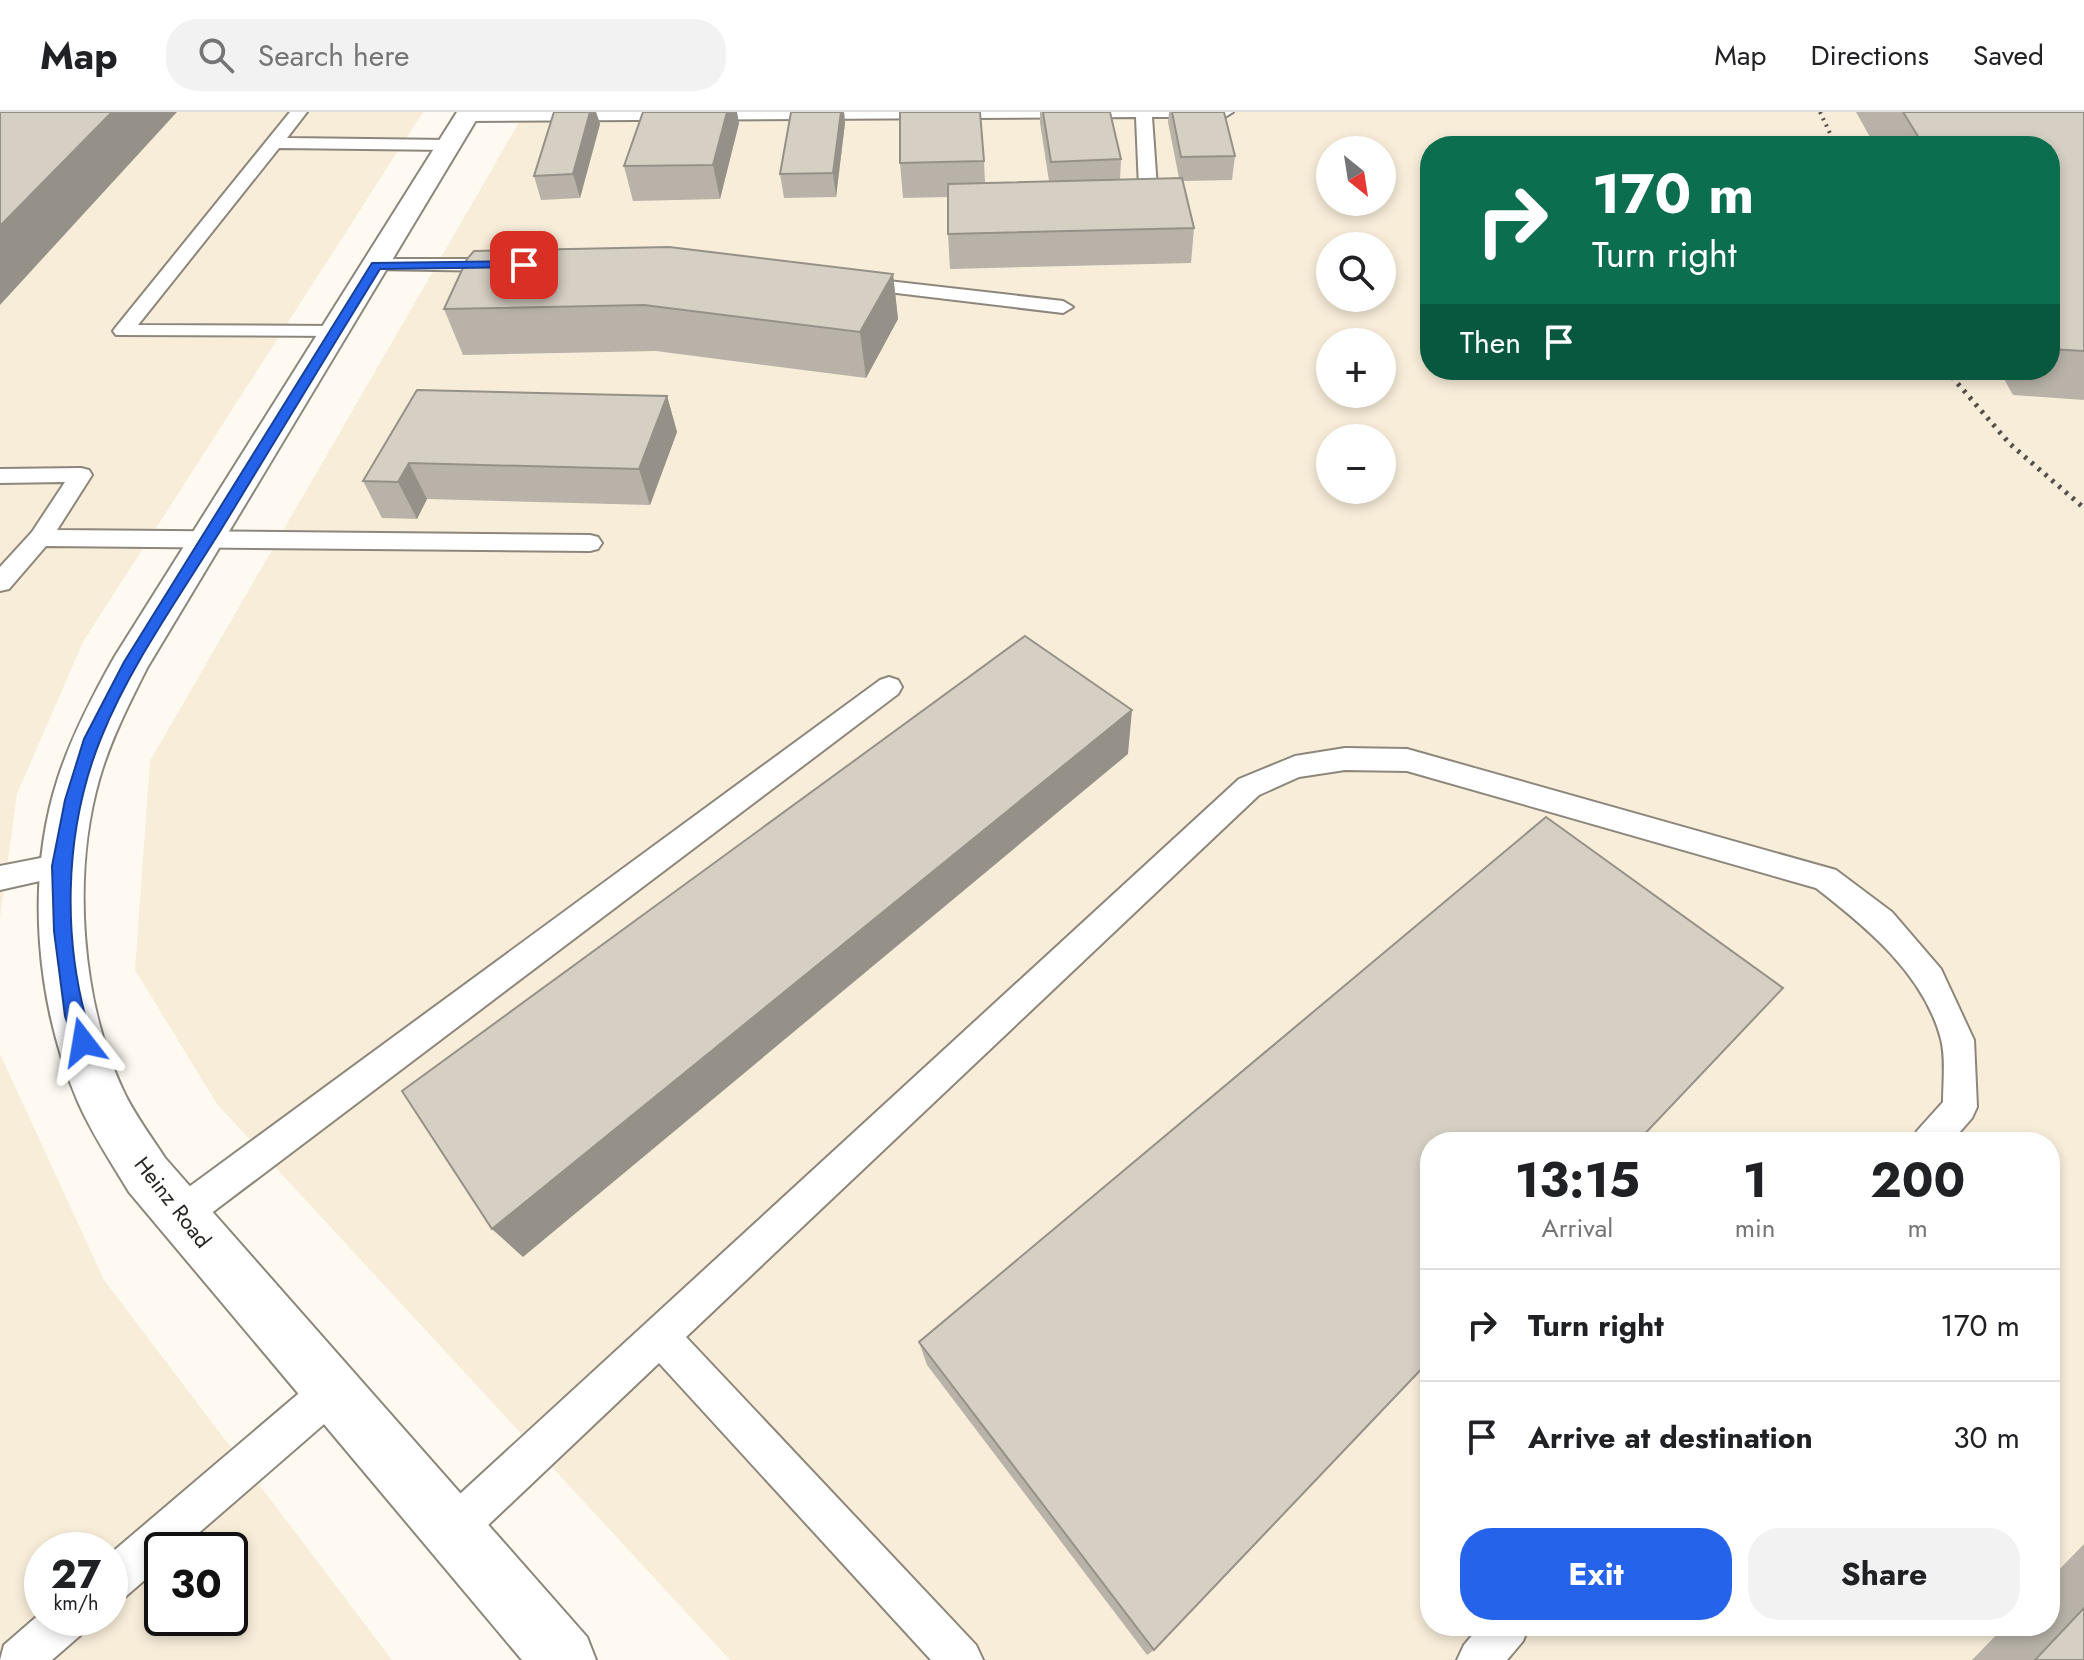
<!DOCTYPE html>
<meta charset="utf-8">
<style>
body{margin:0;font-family:Jost,sans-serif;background:#f2f2f2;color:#202124;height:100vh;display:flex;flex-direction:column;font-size:30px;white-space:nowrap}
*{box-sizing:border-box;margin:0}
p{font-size:26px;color:#757577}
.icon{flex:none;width:44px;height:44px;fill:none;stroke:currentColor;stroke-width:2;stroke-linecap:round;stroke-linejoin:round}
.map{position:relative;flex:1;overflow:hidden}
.details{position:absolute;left:1420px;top:1020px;width:640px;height:504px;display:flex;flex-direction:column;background:#fff;border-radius:32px;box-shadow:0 4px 12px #0003}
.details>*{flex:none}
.guide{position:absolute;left:1420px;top:24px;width:640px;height:244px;border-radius:32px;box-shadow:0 4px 12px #0003;background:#0b6e4f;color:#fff;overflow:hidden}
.needle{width:52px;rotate:150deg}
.controls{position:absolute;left:1316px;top:24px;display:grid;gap:16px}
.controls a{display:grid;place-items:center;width:80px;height:80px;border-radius:50%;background:#fff;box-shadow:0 4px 12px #0003;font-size:40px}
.speed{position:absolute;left:24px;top:1420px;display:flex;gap:16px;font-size:40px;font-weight:700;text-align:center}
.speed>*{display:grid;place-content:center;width:104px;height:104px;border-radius:50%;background:#fff;box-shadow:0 4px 12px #0003;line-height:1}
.speed small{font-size:20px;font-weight:400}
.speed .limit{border:4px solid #111;border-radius:12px;background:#fff;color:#111}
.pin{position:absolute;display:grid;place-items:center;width:68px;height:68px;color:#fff;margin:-34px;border-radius:16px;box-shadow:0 4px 12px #0006}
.me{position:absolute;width:88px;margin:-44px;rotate:346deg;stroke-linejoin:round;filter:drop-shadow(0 0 6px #0008)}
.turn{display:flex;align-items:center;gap:28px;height:168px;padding:0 40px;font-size:36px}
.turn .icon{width:104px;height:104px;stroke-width:2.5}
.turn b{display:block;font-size:56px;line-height:68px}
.then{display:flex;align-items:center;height:76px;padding:0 40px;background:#0003;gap:16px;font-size:30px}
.eta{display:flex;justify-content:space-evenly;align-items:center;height:136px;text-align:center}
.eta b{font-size:48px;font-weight:700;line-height:56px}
.primary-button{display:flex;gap:16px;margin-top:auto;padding:16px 40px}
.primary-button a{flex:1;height:92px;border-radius:32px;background:#2563eb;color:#fff;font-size:32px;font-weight:700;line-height:92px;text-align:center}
.primary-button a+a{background:#f2f2f2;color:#202124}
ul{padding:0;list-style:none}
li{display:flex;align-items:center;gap:24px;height:112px;padding:0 40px;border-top:2px solid #e0e0e0}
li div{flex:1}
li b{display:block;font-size:30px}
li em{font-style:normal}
header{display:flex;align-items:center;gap:48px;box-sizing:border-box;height:112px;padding:0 40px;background:#fff;border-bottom:2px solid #e0e0e0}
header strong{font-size:38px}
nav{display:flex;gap:44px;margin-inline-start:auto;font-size:28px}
.search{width:560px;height:72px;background:#f2f2f2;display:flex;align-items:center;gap:20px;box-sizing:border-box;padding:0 28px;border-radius:32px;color:#757577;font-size:30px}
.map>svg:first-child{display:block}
</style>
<header>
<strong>Map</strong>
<div class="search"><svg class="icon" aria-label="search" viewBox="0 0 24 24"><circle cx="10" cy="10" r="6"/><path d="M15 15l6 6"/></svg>Search here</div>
<nav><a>Map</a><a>Directions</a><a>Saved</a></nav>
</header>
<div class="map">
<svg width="2084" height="1548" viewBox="0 0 2084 1548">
<rect width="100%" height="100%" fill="#fefaf2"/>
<g fill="#f8edd9" fill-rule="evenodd">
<path d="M0,0H423L83,530L17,682L0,805Z"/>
<path d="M525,0H2084V1548H730L217,992L135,858L150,649ZM1430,34H2050V258H1430ZM1330,38H1382V90H1330ZM1330,134H1382V186H1330ZM1330,230H1382V282H1330ZM1330,326H1382V378H1330ZM1430,1030H2050V1514H1430Z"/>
<path d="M0,942L104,1168L392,1548H0ZM42,1438H110V1506H42ZM162,1438H230V1506H162Z"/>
</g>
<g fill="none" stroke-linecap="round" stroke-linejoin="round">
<defs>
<g id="lane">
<path d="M290,0H307L287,26L449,28L457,33L449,38L279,36L138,213L334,214L344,220L341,224L116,223L113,219L116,215Z"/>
<path d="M1233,0L1225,5H1152L1157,76L1148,81L1139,76L1136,5L466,9L458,4L462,0Z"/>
<path d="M376,147H502L512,153L502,159L369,157L366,153Z"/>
<path d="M853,165L1063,189L1073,195L1063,201L846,175L843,171Z"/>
<path d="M81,356L89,358L92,363L57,418L590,423L598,425L602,431L598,437L590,439L46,434L9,477L0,479V455L32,420L65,370L0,371V357Z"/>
<path d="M889,565L898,568L902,575L898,582L193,1115L180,1120L167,1115L162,1103L167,1091L880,568Z"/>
<path d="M1345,636L1407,637L1836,758L1892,800L1941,857L1974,928L1977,995L1972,1006L1951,1030H1912L1917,1019L1943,990C1943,970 1946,946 1941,927C1924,862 1866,815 1816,776L1407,659L1345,658L1299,665L1259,683L686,1225L976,1533L983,1548H931L659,1251L467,1433L452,1439L437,1433L431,1418L437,1403L1239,667L1295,644Z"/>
<path d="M61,742L71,746L76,754L71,762L0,778V754Z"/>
<path d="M332,1260L346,1265L351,1279L346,1293L179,1438H162V1453L125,1485L110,1491V1442L318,1265Z"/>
<path d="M42,1500V1506H89L83,1521L52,1548H0L4,1533Z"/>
<path d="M1480,1514H1529L1523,1529L1507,1548H1457L1464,1533Z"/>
</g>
<path id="street" d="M457,0H481L147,556C129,592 110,629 99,668C72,763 81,889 123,978C134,1002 151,1024 165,1046L587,1525L596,1548H522L129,1080C111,1050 92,1022 78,990C36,892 25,768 58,666C72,623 93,583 115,544Z"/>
</defs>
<use href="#lane" stroke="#8d867b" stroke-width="4"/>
<use href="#street" stroke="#8d867b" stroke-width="4"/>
<use href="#lane" fill="#fff" fill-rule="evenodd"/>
<use href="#street" fill="#fff" fill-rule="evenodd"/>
<path stroke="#524f4a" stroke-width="4" stroke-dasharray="2 5" stroke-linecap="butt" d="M1820,0L1836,34"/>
<path stroke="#524f4a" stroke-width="5" stroke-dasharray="3 6" stroke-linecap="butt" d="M1946,258L2010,332L2084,396"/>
</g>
<g fill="#b8b2a8">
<path d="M554,0H596L600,12L580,86L541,88L534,64Z"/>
<path d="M841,0H844L845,11L836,85L784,86L780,62Z"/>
<path d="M1040,0H1110L1121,47L1120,68L1179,66L1168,10L1169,0H1224L1235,44L1232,68L1183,69L1194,116L1191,151L950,157L948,122V85L903,86L900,51L984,49L985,71L1049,69L1040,11Z"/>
<path d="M1856,0H2084V288L2013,283L1999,258H2050V34H1875Z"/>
<path d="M739,11L720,87L633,89L624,54Z"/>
<path d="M893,162L898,207L866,266L656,239L463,243L444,197Z"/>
<path d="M417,278L667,284L677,320L650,393L427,387L417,407L382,406L363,369Z"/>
<path d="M919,1230L1154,1538L1147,1543L927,1253Z"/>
<path d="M2084,1432V1548H1972L2005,1514H2050V1467Z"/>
</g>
<g fill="#969188">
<path d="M112,0H177L0,193V114Z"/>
<path d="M590,0H596L600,12L580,86L573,62Z"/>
<path d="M727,0H737L739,11L720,87L713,53Z"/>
<path d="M841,0H844L845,11L836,85L833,61Z"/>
<path d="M893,162L898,207L866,266L860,220Z"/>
<path d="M667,284L677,320L650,393L639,357Z"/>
<path d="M409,351L427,387L417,407L398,370Z"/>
<path d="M1132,598L1128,642L523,1145L492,1117Z"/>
</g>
<g fill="#d6cfc3" stroke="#969188" stroke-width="2">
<path d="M0,0H112L0,114Z"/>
<path d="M554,0H590L573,62L534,64Z"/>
<path d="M643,0H727L713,53L624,54Z"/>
<path d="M791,0H841L833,61L780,62Z"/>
<path d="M900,0H980L984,49L900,51Z"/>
<path d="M1043,0H1110L1121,47L1051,50Z"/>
<path d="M1172,0H1224L1235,44L1181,45Z"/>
<path d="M1903,0H2084V239L2050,237V34H1924Z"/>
<path d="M1182,66L1194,116L948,122V72Z"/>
<path d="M669,135L893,162L860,220L644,193L444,197L467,147L474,139Z"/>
<path d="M417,278L667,284L639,357L409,351L398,370L363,369Z"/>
<path d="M1025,524L1132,598L492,1117L402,979Z"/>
<path d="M1546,705L1783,876L1637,1030H1430V1248L1154,1538L919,1230Z"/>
<path d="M2084,1496V1548H2035Z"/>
</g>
<path fill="#2563eb" stroke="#184099" stroke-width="2" d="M524,149L530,153L528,155L380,157C327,243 275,329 222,416C180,484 131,552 101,626C63,720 61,834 93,930L90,936L83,939L76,936L65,904L54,819L52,754L65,688L84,627L124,550L372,151Z"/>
<g text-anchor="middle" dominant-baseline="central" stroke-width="7" stroke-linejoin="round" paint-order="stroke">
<g font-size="22" fill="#272420" stroke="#fff">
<text transform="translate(173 1090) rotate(52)">Heinz Road</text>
</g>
</g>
</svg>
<div class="controls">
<a><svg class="needle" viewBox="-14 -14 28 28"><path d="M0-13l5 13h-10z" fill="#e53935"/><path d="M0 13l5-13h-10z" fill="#757577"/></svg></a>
<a><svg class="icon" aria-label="search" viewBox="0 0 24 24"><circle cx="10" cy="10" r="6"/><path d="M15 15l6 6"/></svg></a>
<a>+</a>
<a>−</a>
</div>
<div class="speed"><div>27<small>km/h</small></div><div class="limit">30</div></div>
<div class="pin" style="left:524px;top:153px;background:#d93025"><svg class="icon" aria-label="arrive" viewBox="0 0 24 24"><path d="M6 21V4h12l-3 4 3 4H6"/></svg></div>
<svg class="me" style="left:83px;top:930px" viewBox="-20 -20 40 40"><path d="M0-17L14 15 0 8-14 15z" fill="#2563eb" stroke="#fff" stroke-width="4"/></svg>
<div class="guide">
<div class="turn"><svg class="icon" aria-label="right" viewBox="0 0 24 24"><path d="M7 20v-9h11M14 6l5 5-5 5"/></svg><div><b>170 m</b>Turn right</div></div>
<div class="then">Then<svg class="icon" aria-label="arrive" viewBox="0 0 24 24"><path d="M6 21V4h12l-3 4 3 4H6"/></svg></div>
</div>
<section class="details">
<div class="eta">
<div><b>13:15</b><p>Arrival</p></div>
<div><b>1</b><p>min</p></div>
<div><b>200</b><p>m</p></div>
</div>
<ul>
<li><svg class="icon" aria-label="right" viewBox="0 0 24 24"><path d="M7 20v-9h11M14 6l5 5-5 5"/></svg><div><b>Turn right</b></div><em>170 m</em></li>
<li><svg class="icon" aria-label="arrive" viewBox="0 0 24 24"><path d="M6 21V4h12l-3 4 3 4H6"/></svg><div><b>Arrive at destination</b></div><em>30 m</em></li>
</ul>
<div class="primary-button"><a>Exit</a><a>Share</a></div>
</section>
</div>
